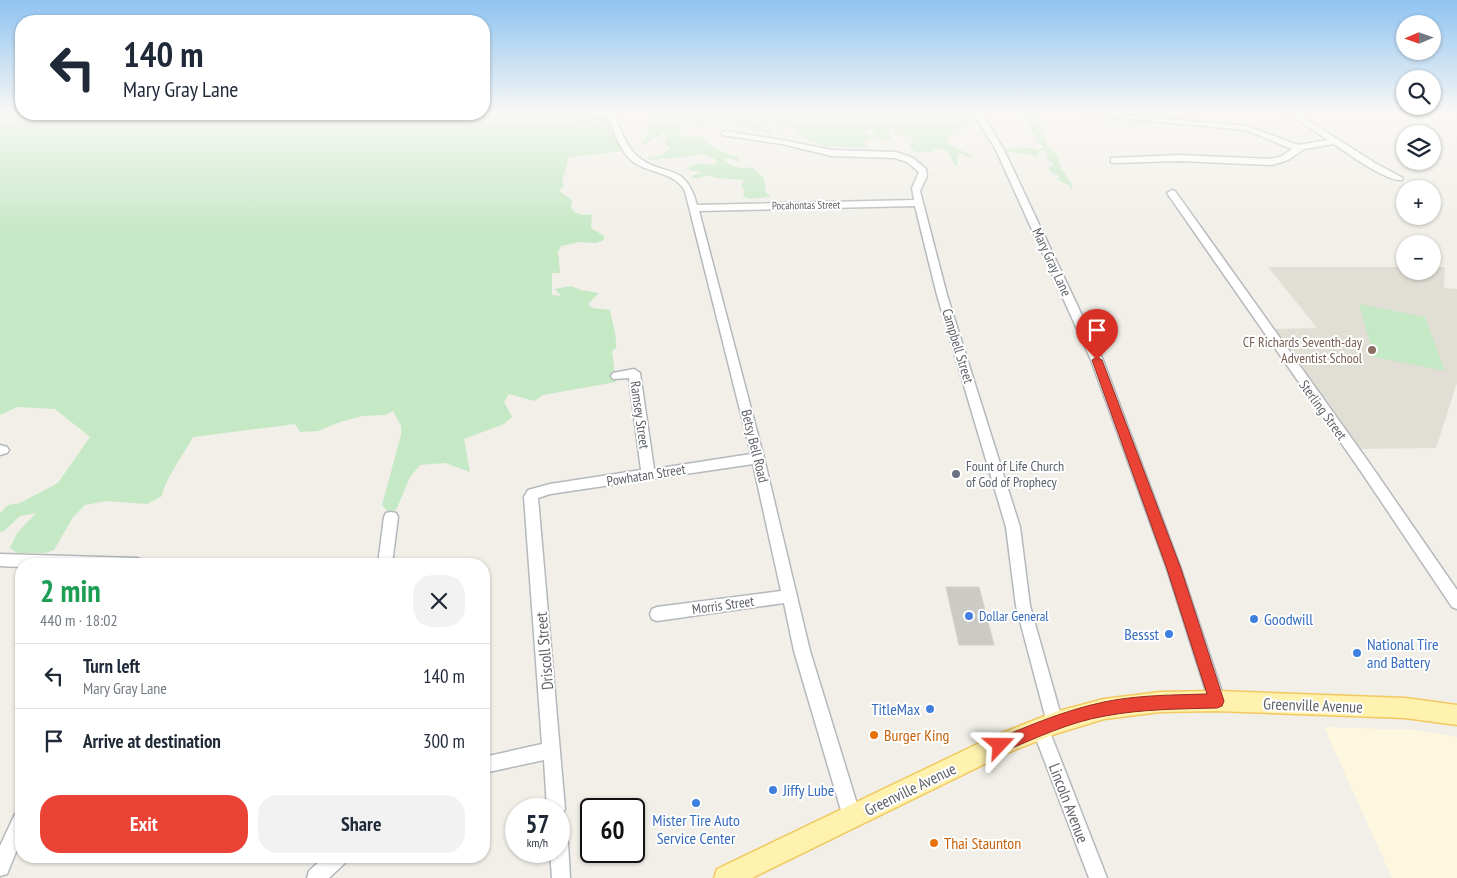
<!DOCTYPE html>
<meta charset="utf-8">
<style>
body{margin:0;font-family:"PT Sans Narrow",sans-serif;background:#f2f2f3;color:#1f2937;height:100vh;display:flex;flex-direction:column;font-size:19px;white-space:nowrap}
*{box-sizing:border-box;margin:0}
p{font-size:16px;color:#747a83}
.icon{flex:none;width:28px;height:28px;fill:none;stroke:currentColor;stroke-width:2;stroke-linecap:round;stroke-linejoin:round}
.map{position:relative;flex:1;overflow:hidden}
.details{position:absolute;left:15px;top:558px;width:475px;height:305px;display:flex;flex-direction:column;background:#fff;border-radius:20px;box-shadow:0 1px 4px #0004}
.details>*{flex:none}
.guide{position:absolute;left:15px;top:15px;width:475px;height:105px;border-radius:20px;box-shadow:0 1px 4px #0004;background:#fff;color:#1f2937;overflow:hidden}
.needle{width:32px;rotate:268deg}
.buttons{position:absolute;left:1396px;top:15px;display:grid;gap:10px}
.buttons a{display:grid;place-items:center;width:45px;height:45px;border-radius:50%;background:#fff;box-shadow:0 1px 4px #0004;font-size:25px}
.speed{position:absolute;left:505px;top:798px;display:flex;gap:10px;font-size:25px;font-weight:700;text-align:center}
.speed>*{display:grid;place-content:center;width:65px;height:65px;border-radius:50%;background:#fff;box-shadow:0 1px 4px #0004;line-height:1}
.speed small{font-size:12px;font-weight:400}
.speed .limit{border:2px solid #111;border-radius:8px;background:#fff;color:#111}
.pin{position:absolute;display:grid;place-items:center;width:42px;height:42px;color:#fff;margin:-51px -21px;border-radius:50% 50% 50% 0;rotate:-45deg;box-shadow:0 0 5px #0007}
.pin .icon{rotate:45deg}
.me{position:absolute;width:55px;margin:-28px;rotate:67deg;stroke-linejoin:round;filter:drop-shadow(0 0 4px #0008)}
.turn{display:flex;align-items:center;gap:18px;height:105px;padding:0 25px;font-size:22px}
.turn .icon{width:65px;height:65px;stroke-width:2.5}
.turn b{display:block;font-size:35px;line-height:42px}
.round{display:grid;place-items:center;flex:none;width:52px;height:52px;border-radius:20px;background:#f2f2f3}
.head{display:flex;align-items:center;justify-content:space-between;height:85px;padding:0 25px}
h1{font-size:30px;font-weight:600;line-height:38px;color:#1e9e55}
.primary-button{display:flex;gap:10px;margin-top:auto;padding:10px 25px}
.primary-button a{flex:1;height:58px;border-radius:20px;background:#ea4335;color:#fff;font-size:20px;font-weight:600;line-height:58px;text-align:center}
.primary-button a+a{background:#f2f2f3;color:#1f2937}
ul{padding:0;list-style:none}
li{display:flex;align-items:center;gap:15px;height:65px;padding:0 25px;border-top:1px solid #e0e1e3}
li div{flex:1}
li b{display:block;font-size:19px}
li em{font-style:normal}
.map>svg:first-child{display:block}
</style>
<div class="map">
<svg width="1457" height="878" viewBox="0 0 1457 878">
<rect width="100%" height="100%" fill="#f1efe8"/>
<path fill="#fef7e0" d="M1324,727L1414,730L1457,737V878H1392Z"/>
<path fill="#e1ded6" d="M1268,267H1405V271H1432L1433,267H1445L1444,288L1457,289V383L1436,448L1356,449L1273,329L1317,328Z"/>
<g fill="#c5e8c5">
<path d="M0,112H21V114H484V112H599L604,114L626,151L569,157L562,183L564,186L559,191L572,200L571,207L574,212L584,215L592,214L591,228L604,236V240L596,243L579,242L561,246L558,252L560,273H552V295L561,296L555,289L571,286L581,290L599,293L588,304L592,308L610,310C612,323 617,335 616,348L612,351L616,382L543,395L534,401L509,394L504,402L512,417L504,424L464,439L470,472L445,463L420,465L410,477L396,510L388,512L382,505L401,435V426L393,411L385,415L362,416L340,422L318,431L300,432L295,424L193,437C185,452 164,481 162,496L147,504L106,501L85,505L73,517L54,550L45,553H17L10,548L17,533L36,513L20,516L4,531L0,532V513L8,505L20,503L58,483L90,437L55,409L17,407L0,415Z"/>
<path d="M656,112H941H938L939,117C952,121 966,116 980,121C974,127 964,124 958,129L960,132L968,134L957,133L947,137L948,143C954,149 964,150 972,156L970,158L958,152L959,157L956,159L958,165H955C951,160 951,155 947,150L935,148L934,151C925,152 918,154 910,148V143L913,140L911,136L912,135L898,134L892,129L888,130L891,139L888,141L875,137L872,129H864L863,131L873,138L863,142L867,148L824,146L804,139L789,125L785,127L780,132L771,121H769V126L772,130L771,134L748,129L732,122L719,121L703,126L680,121L678,124L681,127V137H703C709,149 726,153 738,157L740,161L727,158L724,160C732,167 742,170 752,167L763,177L766,188L764,190L770,197L749,199L743,196L744,190L741,186L744,180L715,178L708,175L697,179L690,176L701,173L699,171H690L688,167L700,163L715,165L716,159L698,153L696,156L649,160L648,158L661,155L671,148L663,143L668,140L665,135H669L662,132L660,136L652,138L647,144H643L641,141L652,134L646,132L650,117Z"/>
<path d="M1019,112H1033L1038,117L1037,121L1043,125L1041,132L1044,135L1047,145L1057,155L1061,169L1072,184V190L1069,185L1056,179L1060,178L1059,175L1052,173L1048,168L1054,164L1046,158L1048,156L1046,151H1039L1038,156L1005,151L1004,149L1032,148L1038,150L1044,147L1036,140L1035,134L1028,130L1032,128Z"/>
<path d="M1107,112H1166L1178,122L1176,125L1154,122L1151,125H1120L1108,121L1110,117Z"/>
<path d="M1359,304L1425,317L1445,371L1374,357Z"/>
</g>
<path fill="#cccac5" stroke="#d6d1c6" d="M946,587H979L994,645H959Z"/>
<g fill="none" stroke-linecap="round" stroke-linejoin="round">
<defs>
<g id="minor">
<path d="M597,112H611C620,125 624,144 636,155C662,179 685,159 697,205L914,200L912,188L919,172L907,162L895,158L832,156L782,144L722,135L721,133L725,131L782,140L832,150L896,152L913,158L926,169L927,176L920,191L947,295L1020,527L1030,606L1063,723L1061,729L1055,731L1049,729L1047,723L1016,606L1006,527L937,295L915,206L699,211L764,458L810,651L861,817L858,823L852,826L846,823L843,817L794,651L784,603L657,621L652,619L650,614L652,609L657,607L781,591L753,464L550,494L538,498L565,809L562,815L559,817V809H547L544,760L484,773V757L542,744L524,497L528,490L550,484L641,470L629,378L613,379L611,376L613,373L634,369L640,373L654,469L751,454L685,191C674,171 649,174 632,161C618,149 615,129 605,114L582,122L578,120Z"/>
<path d="M973,112H981L1004,150L1103,360L1181,569L1225,701L1223,707L1217,709L1211,707L1209,701L1167,569L1091,360L996,150Z"/>
<path d="M1087,112L1247,126L1298,145L1328,140L1286,112H1295L1375,163L1403,178L1402,180C1387,182 1347,153 1334,144L1304,149L1288,160L1272,165L1179,161L1114,163L1111,162V158L1179,155L1271,159L1282,156L1292,149L1246,130L1090,115H1087Z"/>
<path d="M1172,190L1175,191L1370,464L1457,590V609L1452,607L1360,470L1167,193Z"/>
<path d="M0,445L7,447L9,450L7,453L0,455Z"/>
<path d="M391,512L396,513L398,517L392,564H378L384,517L386,513Z"/>
<path d="M0,554L137,558L142,560L144,564H21V567L0,566Z"/>
<path d="M1040,720L1046,722L1107,878H1089L1032,728L1034,722Z"/>
<path d="M21,811V840L7,874L0,876V846L15,814Z"/>
<path d="M559,834L565,837L568,843L570,878H552L550,851H559Z"/>
<path d="M325,856H347L345,863L329,878H307L309,871Z"/>
</g>
<path id="major" d="M1217,691L1405,698L1457,705V725L1405,718L1217,711L1160,712L1104,719L1055,734L1007,753L752,878H714L717,869L992,737L1055,712L1104,699L1160,692Z"/>
</defs>
<use href="#minor" stroke="#b5b8bc" stroke-width="3"/>
<use href="#major" stroke="#f2c960" stroke-width="3"/>
<use href="#minor" fill="#fff" fill-rule="evenodd"/>
<use href="#major" fill="#fff2af" fill-rule="evenodd"/>
</g>
<linearGradient id="sky" x2="0" y2="1"><stop stop-color="#8fc3f1"/><stop offset="0.48" stop-color="#f9f8f5"/><stop offset="1" stop-color="#f9f8f5" stop-opacity="0"/></linearGradient>
<rect width="1457" height="234" fill="url(#sky)"/>
<path fill="#ea4335" stroke="#982c22" d="M1097,357L1102,360L1181,569L1224,701L1222,706L1217,708C1179,709 1142,709 1105,716C1069,722 1034,739 1000,753L995,751L992,745L995,740C1030,725 1066,710 1104,702C1137,695 1173,695 1207,694L1167,569L1092,360Z"/>
<circle fill="#8d6e63" stroke="#fff" stroke-width="2" cx="1372" cy="350" r="5"/>
<circle fill="#6b7280" stroke="#fff" stroke-width="2" cx="956" cy="474" r="5"/>
<g fill="#3f7fe0" stroke="#fff" stroke-width="2">
<circle cx="969" cy="616" r="5"/>
<circle cx="1254" cy="619" r="5"/>
<circle cx="1169" cy="634" r="5"/>
<circle cx="1357" cy="653" r="5"/>
<circle cx="930" cy="709" r="5"/>
<circle cx="773" cy="790" r="5"/>
<circle cx="696" cy="803" r="5"/>
</g>
<g fill="#e8710a" stroke="#fff" stroke-width="2">
<circle cx="874" cy="735" r="5"/>
<circle cx="934" cy="843" r="5"/>
</g>
<g text-anchor="middle" dominant-baseline="central" stroke-width="4" stroke-linejoin="round" paint-order="stroke">
<g font-size="11" fill="#5f6368" stroke="#fff">
<text transform="translate(806 205) rotate(-1)">Pocahontas Street</text>
</g>
<g font-size="14" fill="#5f6368" stroke="#fff">
<text transform="translate(1052 262) rotate(65)">Mary Gray Lane</text>
<text transform="translate(958 346) rotate(73)">Campbell Street</text>
<text transform="translate(1323 410) rotate(54)">Sterling Street</text>
<text transform="translate(640 415) rotate(82)">Ramsey Street</text>
<text transform="translate(755 446) rotate(76)">Betsy Bell Road</text>
<text transform="translate(646 475) rotate(-9)">Powhatan Street</text>
<text transform="translate(723 605) rotate(-8)">Morris Street</text>
</g>
<g font-size="14" fill="#785e54" stroke="#fff" text-anchor="end">
<text x="1362" y="342">CF Richards Seventh-day<tspan x="1362" dy="16">Adventist School</tspan></text>
</g>
<g font-size="14" fill="#5b616d" stroke="#fff" text-anchor="start">
<text x="966" y="466">Fount of Life Church<tspan x="966" dy="16">of God of Prophecy</tspan></text>
</g>
<g font-size="14" fill="#366cbe" stroke="#fff" text-anchor="start">
<text x="979" y="616">Dollar General</text>
</g>
<g font-size="16" fill="#366cbe" stroke="#fff" text-anchor="start">
<text x="1264" y="619">Goodwill</text>
<text x="1159" y="634" text-anchor="end">Bessst</text>
<text x="1367" y="644">National Tire<tspan x="1367" dy="18">and Battery</tspan></text>
<text x="920" y="709" text-anchor="end">TitleMax</text>
<text x="783" y="790">Jiffy Lube</text>
<text x="696" y="820" text-anchor="middle">Mister Tire Auto<tspan x="696" dy="18">Service Center</tspan></text>
</g>
<g font-size="16" fill="#5f6368" stroke="#fff">
<text transform="translate(544 651) rotate(-95)">Driscoll Street</text>
<text transform="translate(1313 705) rotate(2)">Greenville Avenue</text>
<text transform="translate(910 789) rotate(-26)">Greenville Avenue</text>
<text transform="translate(1069 803) rotate(69)">Lincoln Avenue</text>
</g>
<g font-size="16" fill="#c56008" stroke="#fff" text-anchor="start">
<text x="884" y="735">Burger King</text>
<text x="944" y="843">Thai Staunton</text>
</g>
</g>
</svg>
<div class="buttons">
<a><svg class="needle" viewBox="-14 -14 28 28"><path d="M0-13l5 13h-10z" fill="#e53935"/><path d="M0 13l5-13h-10z" fill="#747a83"/></svg></a>
<a><svg class="icon" aria-label="search" viewBox="0 0 24 24"><circle cx="10" cy="10" r="6"/><path d="M15 15l6 6"/></svg></a>
<a><svg class="icon" aria-label="layers" viewBox="0 0 24 24"><path d="M12 4l9 5-9 5-9-5zM3 14l9 5 9-5"/></svg></a>
<a>+</a>
<a>−</a>
</div>
<div class="speed"><div>57<small>km/h</small></div><div class="limit">60</div></div>
<div class="pin" style="left:1097px;top:360px;background:#d93025"><svg class="icon" aria-label="arrive" viewBox="0 0 24 24"><path d="M6 21V4h12l-3 4 3 4H6"/></svg></div>
<svg class="me" style="left:1000px;top:745px" viewBox="-20 -20 40 40"><path d="M0-17L14 15 0 8-14 15z" fill="#ea4335" stroke="#fff" stroke-width="4"/></svg>
<div class="guide">
<div class="turn"><svg class="icon" aria-label="left" viewBox="0 0 24 24"><path d="M17 20v-9H6M10 6l-5 5 5 5"/></svg><div><b>140 m</b>Mary Gray Lane</div></div>
</div>
<section class="details">
<div class="head"><div><h1>2 min</h1><p>440 m · 18:02</p></div><a class="round"><svg class="icon" aria-label="close" viewBox="0 0 24 24"><path d="M6 6l12 12M18 6L6 18"/></svg></a></div>
<ul>
<li><svg class="icon" aria-label="left" viewBox="0 0 24 24"><path d="M17 20v-9H6M10 6l-5 5 5 5"/></svg><div><b>Turn left</b><p>Mary Gray Lane</p></div><em>140 m</em></li>
<li><svg class="icon" aria-label="arrive" viewBox="0 0 24 24"><path d="M6 21V4h12l-3 4 3 4H6"/></svg><div><b>Arrive at destination</b></div><em>300 m</em></li>
</ul>
<div class="primary-button"><a>Exit</a><a>Share</a></div>
</section>
</div>
